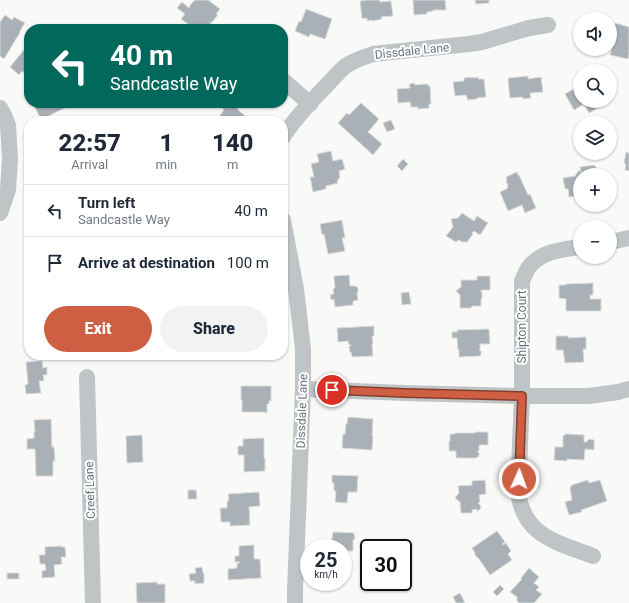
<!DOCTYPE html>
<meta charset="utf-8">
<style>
body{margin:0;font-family:Roboto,sans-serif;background:#f2f2f3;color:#1f2937;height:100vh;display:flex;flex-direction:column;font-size:15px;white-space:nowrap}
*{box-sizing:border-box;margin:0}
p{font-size:13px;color:#747a83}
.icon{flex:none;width:22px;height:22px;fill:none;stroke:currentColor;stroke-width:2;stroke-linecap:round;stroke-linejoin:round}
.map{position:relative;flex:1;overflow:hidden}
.side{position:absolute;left:24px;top:116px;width:264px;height:244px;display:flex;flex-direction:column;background:#fff;border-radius:16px;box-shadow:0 1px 3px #0004}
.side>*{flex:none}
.top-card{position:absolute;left:24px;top:24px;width:264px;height:84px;border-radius:16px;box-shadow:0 1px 3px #0004;background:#00695c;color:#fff;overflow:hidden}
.tools{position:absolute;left:573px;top:12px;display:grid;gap:8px}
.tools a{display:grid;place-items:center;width:44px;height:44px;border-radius:50%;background:#fff;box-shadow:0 1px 3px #0004;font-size:20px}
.speed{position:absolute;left:300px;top:539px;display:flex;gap:8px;font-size:20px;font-weight:700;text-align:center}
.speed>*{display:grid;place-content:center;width:52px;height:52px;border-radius:50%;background:#fff;box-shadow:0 1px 3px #0004;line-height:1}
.speed small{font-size:10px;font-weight:400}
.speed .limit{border:2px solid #111;border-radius:6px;background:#fff;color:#111}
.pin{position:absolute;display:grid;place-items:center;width:34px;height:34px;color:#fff;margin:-17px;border:2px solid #fff;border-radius:50%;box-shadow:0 1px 4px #0007}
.me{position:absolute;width:44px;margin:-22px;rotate:2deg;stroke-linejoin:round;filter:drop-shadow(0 0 3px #0008)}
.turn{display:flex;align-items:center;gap:14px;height:84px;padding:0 20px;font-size:18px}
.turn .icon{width:52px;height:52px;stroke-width:2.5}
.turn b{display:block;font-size:28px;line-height:34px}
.eta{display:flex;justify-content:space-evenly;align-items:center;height:68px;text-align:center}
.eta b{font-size:24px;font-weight:800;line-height:28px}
.primary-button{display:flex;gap:8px;margin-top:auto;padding:8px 20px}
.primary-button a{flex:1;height:46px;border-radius:24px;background:#ce5f43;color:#fff;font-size:16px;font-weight:800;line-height:46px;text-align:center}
.primary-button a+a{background:#f2f2f3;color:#1f2937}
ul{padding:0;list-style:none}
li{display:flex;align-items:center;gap:12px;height:52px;padding:0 20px;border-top:1px solid #e0e1e3}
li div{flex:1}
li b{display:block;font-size:15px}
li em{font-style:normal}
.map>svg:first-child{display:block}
</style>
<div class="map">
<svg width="629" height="603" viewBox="0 0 629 603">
<rect width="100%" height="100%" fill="#f9f9f8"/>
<g fill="#a9b0b6" stroke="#dbdbda">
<path d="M195,0H208L220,9L216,14L218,15L212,22H211L210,23L213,25L210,29H195L181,19L185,14L177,8L182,2L189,8L190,6V5Z"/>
<path d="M367,0H379L380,2L391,1L393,16L381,17L382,19L373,21L372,20L367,21V18L362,19L360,1Z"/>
<path d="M413,0H445L446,10H433V11L427,12V14L414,15Z"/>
<path d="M475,0H489V3L476,4Z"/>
<path d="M306,9L332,19L325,39L310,34L309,37L295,31L299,21L301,22Z"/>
<path d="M5,15L12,20L14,17L25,23L21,29H22L19,32L20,33L16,39L4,59L0,56V22Z"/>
<path d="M615,23L629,27V54L628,59L610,55L613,45H614L615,42H613L615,35H613L614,30L613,29Z"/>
<path d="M27,46L29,48V73L27,75L22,71L19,75L10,67Z"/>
<path d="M528,76V79L541,77L543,92L530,93L531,98L523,99L522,97L510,98L508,80L509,78Z"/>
<path d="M473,77V78L478,77V79H484L486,97L477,98V99L468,100L466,95L455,96L453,82L464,81V78Z"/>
<path d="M414,83L415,85L428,84V86H430L431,104H429V108L418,109V107H411L410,102L398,103L397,89L410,88V86H409L410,84Z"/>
<path d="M580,85V101H603L605,104L589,113L584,104L574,110L565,94Z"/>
<path d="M33,103H74L41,120Z"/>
<path d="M224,103H237L240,106L237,109L248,118L245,121H213L214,119H217L224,110L221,107Z"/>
<path d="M361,103L379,119L368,132L382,144L373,155L338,123L347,113L349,115Z"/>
<path d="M391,120L395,129L387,132L383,123Z"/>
<path d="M331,151L333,161L342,159L345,169L339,171L340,177L337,181L338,183L326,186V189L313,192L310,177H314L311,164L319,162L317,154Z"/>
<path d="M626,152L629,153V171L625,170L626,164L624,163Z"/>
<path d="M403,159L408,164L402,171L397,166Z"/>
<path d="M594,165L596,167L598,175H580V196L569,197L568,189H565L563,178L575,176L579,170L581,172L580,167Z"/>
<path d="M517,172L518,175H519L528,195L530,194L536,208L525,213L522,205L508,211L500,192L508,188L507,187L508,186L506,181L507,180L506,177Z"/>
<path d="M462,213L474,221L477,216L488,223L480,235L474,231L472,233L473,234L467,242H463L458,240L456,242L446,236L453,227L451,219L458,218Z"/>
<path d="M342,220L345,238H342L345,251L328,254L324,234L322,235L320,224Z"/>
<path d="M349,275L350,286H356L358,288V291L357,293L358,300L353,301V305L335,307L334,299L331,300L330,295L334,294L333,289L335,288L334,276Z"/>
<path d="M477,276H490V290H481V292H482V299H481V306H472L471,308H460V295L456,291L461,287V280H477Z"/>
<path d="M593,283V295H590V299H601V311H566V299L559,298V285H566V284Z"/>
<path d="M409,292L411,304L402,305L401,293Z"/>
<path d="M374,326V336H372L373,344H372L373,356L352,357L351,352L350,353L349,346H351V345H349L348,341L338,342L337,328Z"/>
<path d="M489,329L490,344H480V349L479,350L481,351V355L480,356L459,357V350H458L457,338H452V332H457V330Z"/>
<path d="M556,336H568V338L586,337V349H583L584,362L565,363L563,350H556Z"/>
<path d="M42,361L43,368L47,367V375H43L44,381H39L41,393L26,394L25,385L28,384L26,362Z"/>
<path d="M241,386H271V401H269V404H267V413L264,412H242V400H241Z"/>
<path d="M348,417L373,419L372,436H373L372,450L342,448L343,434H346L345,433L346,424H347Z"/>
<path d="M51,419L52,447H54L55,461H53V476H36L35,449H27V439L34,438V432H35L34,420Z"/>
<path d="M476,432H488V445H479V451H477L479,453V456L476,458H456V451H449V441H450V434H455V433H475Z"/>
<path d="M566,434L584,435V442H586L589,439L594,440V450L585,449L584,460L567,459V461L554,460L555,447H563V436Z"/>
<path d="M142,435L143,462L127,463L126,436Z"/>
<path d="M264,438V458H265V471L244,472V455H238V446H243V439Z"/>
<path d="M332,475L358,476L357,492H348L347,503L335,502L336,491H334V483H332Z"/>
<path d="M485,480L486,494L479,495L480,502L478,503L480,505L481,508L478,511H477V509L472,510V513H461L460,502L455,498L459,493L458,486L472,485V481Z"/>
<path d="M588,480L589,483L600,480L607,501L581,510L582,512L569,515L565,502L572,500L570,488L572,485Z"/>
<path d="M188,490H196L197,499H188Z"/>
<path d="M259,492L260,506L249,507L250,525L230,526V522H221L220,508H227V501H229L228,494Z"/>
<path d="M497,531L505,542L502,544L503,545L506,543L511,551L508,554L512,560L490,575L479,559L475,555V553L472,548Z"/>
<path d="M333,532L354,533L355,539L353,540V551H343V548H329V543H331V539H332Z"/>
<path d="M254,545V559H260L261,578L228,580V569L237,568V564L240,562H235V556H239V546Z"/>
<path d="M61,546V547H65L66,557H61L62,564L54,565L55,577L42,578V571L46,570L45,564H40L39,555H45V547Z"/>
<path d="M202,567L203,573H204V583L195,584V581H190L189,574L196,573L195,568Z"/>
<path d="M529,568L539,577L534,583L539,587L536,590L542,594L534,603H519L517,601V597L510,592L522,579L521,578Z"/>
<rect x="7" y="573" width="12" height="6"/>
<path d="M157,582V584H165V603H137L136,583Z"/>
<path d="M500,585L504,589L497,596L493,592Z"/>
<path d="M460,593L465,603H456L453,597Z"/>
</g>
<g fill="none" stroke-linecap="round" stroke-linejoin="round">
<g stroke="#bfc4c7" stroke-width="16">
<path d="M283,80L310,104"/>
<path d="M0,108L4,115L8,125L10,159L8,190L0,213"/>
<path d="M283,137C294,119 310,103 325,87C332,80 339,71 347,65C355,60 364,57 373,54L469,44L482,42L529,28L548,25"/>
<path d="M283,220L296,289L303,349V389L295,591V603"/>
<path d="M610,242L629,238"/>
<path d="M580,247C561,250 542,251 529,267C526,271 524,277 522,281V396L518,492C524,537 557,542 593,556"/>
<path d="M87,377L93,603"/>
<path d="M303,389L405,393L522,396H589L618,392L629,389"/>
</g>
</g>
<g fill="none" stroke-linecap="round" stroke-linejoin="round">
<defs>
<path id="route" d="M332,390L405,393L522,396L519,479"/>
</defs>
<use href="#route" stroke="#863e2c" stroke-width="10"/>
<use href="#route" stroke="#ce5f43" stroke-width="7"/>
</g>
<g text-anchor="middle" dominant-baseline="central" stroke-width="4" stroke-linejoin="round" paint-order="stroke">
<g font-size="12" fill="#67767f" stroke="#fff">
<text transform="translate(412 51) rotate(-6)">Dissdale Lane</text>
<text transform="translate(522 327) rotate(-90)">Shipton Court</text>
<text transform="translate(302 411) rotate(-88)">Dissdale Lane</text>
<text transform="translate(90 490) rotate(-92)">Creef Lane</text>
</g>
</g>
</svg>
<div class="tools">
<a><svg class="icon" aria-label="sound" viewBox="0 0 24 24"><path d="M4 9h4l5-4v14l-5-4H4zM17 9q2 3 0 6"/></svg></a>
<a><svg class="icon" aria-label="search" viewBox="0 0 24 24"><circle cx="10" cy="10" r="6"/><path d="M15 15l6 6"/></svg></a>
<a><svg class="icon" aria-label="layers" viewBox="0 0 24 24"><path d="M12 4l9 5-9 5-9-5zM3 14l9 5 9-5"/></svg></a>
<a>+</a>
<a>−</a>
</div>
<div class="speed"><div>25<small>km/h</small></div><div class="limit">30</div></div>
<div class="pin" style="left:332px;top:390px;background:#d93025"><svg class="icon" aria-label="arrive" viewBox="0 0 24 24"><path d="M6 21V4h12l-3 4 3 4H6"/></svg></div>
<svg class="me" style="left:519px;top:479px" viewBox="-20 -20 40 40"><circle r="17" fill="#ce5f43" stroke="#fff" stroke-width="3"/><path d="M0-11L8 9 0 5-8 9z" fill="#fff"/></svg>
<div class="top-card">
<div class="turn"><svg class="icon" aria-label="left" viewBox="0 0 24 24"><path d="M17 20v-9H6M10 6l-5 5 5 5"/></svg><div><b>40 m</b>Sandcastle Way</div></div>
</div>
<section class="side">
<div class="eta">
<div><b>22:57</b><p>Arrival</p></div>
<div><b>1</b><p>min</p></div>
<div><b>140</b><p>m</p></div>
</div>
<ul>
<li><svg class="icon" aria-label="left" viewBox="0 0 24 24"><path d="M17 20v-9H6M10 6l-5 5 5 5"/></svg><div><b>Turn left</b><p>Sandcastle Way</p></div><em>40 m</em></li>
<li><svg class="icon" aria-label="arrive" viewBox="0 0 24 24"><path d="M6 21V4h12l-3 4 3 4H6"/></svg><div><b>Arrive at destination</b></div><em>100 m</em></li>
</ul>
<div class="primary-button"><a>Exit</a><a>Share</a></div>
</section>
</div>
